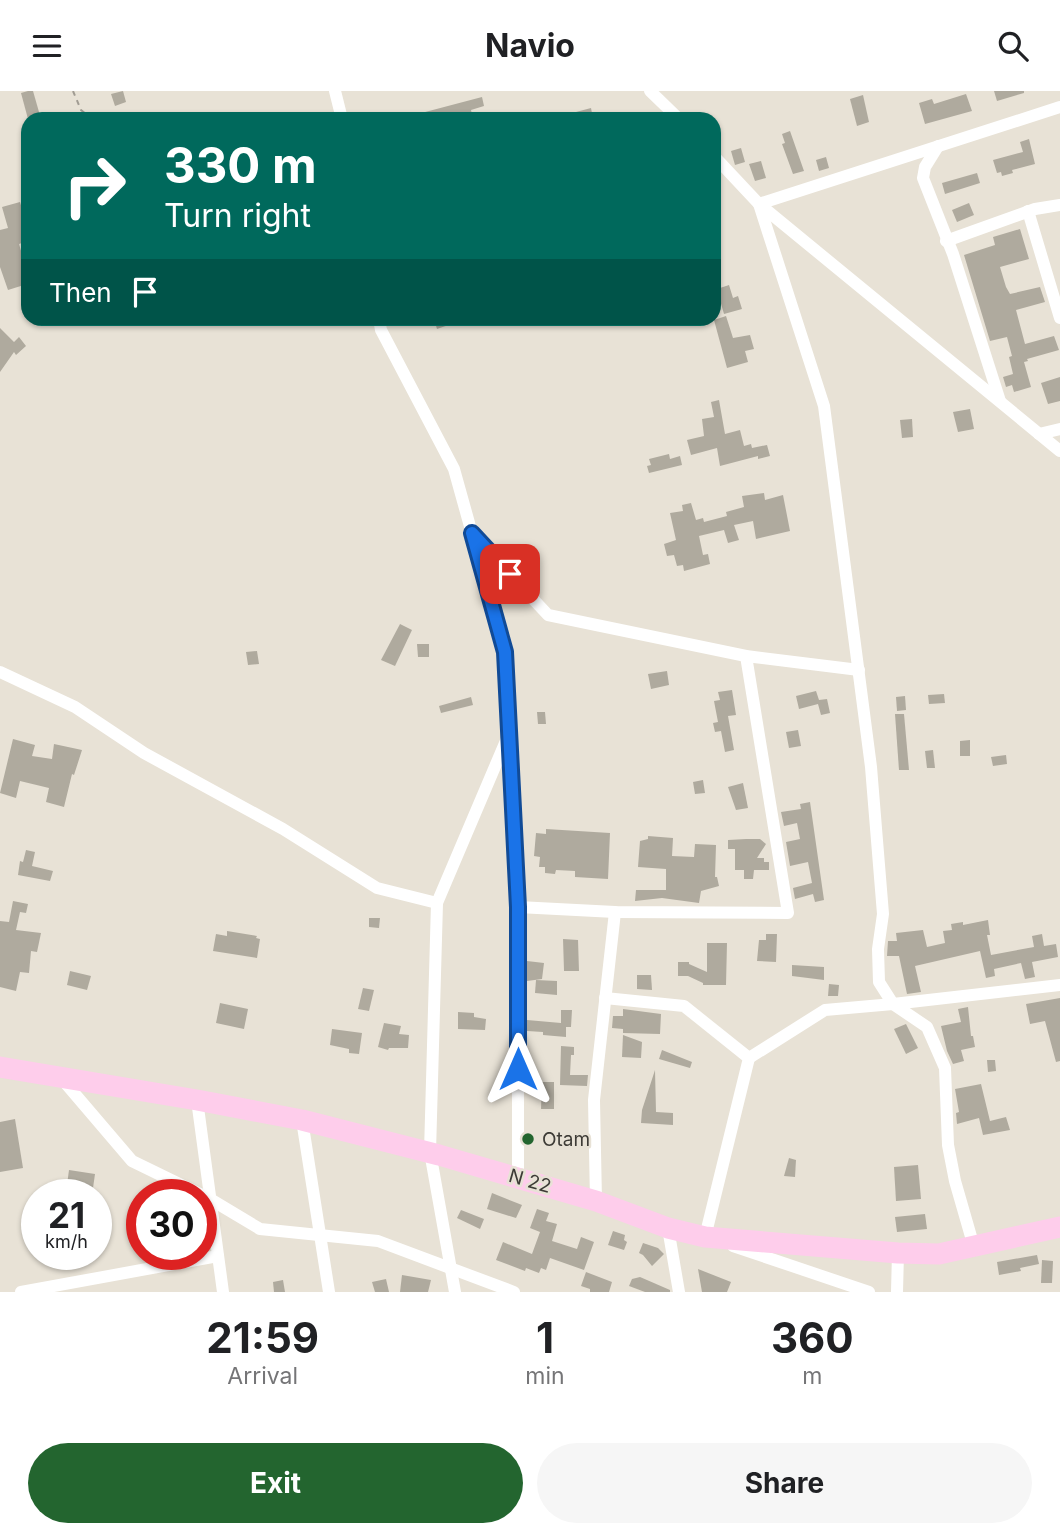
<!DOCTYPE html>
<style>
body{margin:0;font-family:Inter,sans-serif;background:#f6f6f6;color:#202124;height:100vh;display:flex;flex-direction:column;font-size:26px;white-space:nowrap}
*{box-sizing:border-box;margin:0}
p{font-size:23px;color:#757577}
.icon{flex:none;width:38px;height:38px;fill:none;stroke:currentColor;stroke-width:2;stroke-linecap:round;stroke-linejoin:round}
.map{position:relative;height:1201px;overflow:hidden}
.details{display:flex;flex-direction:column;background:#fff;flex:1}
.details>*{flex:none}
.top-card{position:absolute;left:21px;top:21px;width:700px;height:214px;border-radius:21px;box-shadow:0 2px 5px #0004;background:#00695c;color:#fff;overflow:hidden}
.speed{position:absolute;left:21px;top:1088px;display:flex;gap:14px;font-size:35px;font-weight:700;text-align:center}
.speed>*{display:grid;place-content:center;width:91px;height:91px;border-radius:50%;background:#fff;box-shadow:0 2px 5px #0004;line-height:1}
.speed small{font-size:18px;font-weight:400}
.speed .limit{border:10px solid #d22;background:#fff;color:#111}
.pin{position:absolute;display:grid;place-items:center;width:60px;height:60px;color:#fff;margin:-30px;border-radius:14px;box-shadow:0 4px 10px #0006}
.me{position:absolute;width:77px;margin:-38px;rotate:0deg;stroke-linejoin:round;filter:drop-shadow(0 0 5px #0008)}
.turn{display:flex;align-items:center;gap:24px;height:147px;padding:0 28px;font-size:32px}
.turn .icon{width:91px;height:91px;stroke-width:2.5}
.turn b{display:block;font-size:49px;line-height:60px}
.then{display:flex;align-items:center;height:66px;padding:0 28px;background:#0003;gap:14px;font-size:26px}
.eta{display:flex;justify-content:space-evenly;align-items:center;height:119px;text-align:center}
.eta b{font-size:42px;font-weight:700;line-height:49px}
.cta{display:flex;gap:14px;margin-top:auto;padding:14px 28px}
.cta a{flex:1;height:80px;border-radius:42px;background:#23652f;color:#fff;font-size:28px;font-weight:700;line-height:80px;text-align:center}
.cta a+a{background:#f6f6f6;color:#202124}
header{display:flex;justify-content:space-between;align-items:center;height:91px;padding:0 28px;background:#fff;font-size:32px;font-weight:700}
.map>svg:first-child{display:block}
</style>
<header><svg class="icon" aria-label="menu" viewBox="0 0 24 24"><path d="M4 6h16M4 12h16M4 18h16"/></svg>Navio<svg class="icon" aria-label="search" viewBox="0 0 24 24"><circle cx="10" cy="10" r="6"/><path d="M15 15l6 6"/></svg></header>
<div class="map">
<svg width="1060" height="1201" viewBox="0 0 1060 1201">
<rect width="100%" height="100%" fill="#e8e2d6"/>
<g fill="#afaa9e">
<path d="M28,0H33L41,28H28L21,2Z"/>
<path d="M123,0L126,11L115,15L111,3Z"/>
<path d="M994,0H1024V2L997,10Z"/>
<path d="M966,3L972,20L925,33L919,12L932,8L934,13Z"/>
<path d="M863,4L869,31L857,35L850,8Z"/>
<path d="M482,6L484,15L471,19L473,28H410V25Z"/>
<path d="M591,17L593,28H578L576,21Z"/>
<path d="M790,40L804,80L793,83L782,53L785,52L782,43Z"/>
<path d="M1029,48L1035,73L1012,79L1013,82L1002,85L1001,81L997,82L993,69L1023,61L1020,51Z"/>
<path d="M741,57L745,71L735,74L731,60Z"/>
<path d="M826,66L829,77L819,80L816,69Z"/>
<path d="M761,70L766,87L755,90L749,73Z"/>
<path d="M977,82L980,92L945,103L942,92Z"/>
<path d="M20,111L28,137V150L19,153L28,183L21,185L24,194L8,199L0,176V139L8,137L2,116Z"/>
<path d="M969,112L974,124L957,131L952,119Z"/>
<path d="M1020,138L1029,168L1000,176L1006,196L1010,203L1040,196L1045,211L1016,219L1025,253L1054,245L1059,259L1027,268L1028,270L1024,271L1031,296L1014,301L1012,294L1006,296L1003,286L1013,283L1009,266L1012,265L1007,246L990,250L964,164L995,154L993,146Z"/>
<path d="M729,194L733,207L738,205L742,218L724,223L720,209L714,211V199Z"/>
<path d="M726,225L733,247L750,244L754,258L745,260L748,271L727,277L714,229Z"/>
<path d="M434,228H463V229L437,238Z"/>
<path d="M0,237L14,251L19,246L26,255L16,264L14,261L0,281Z"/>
<path d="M1060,286V310L1048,313L1041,292Z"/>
<path d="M719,309L725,343L740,339L744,355L751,353L752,357L767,354L770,365L758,368V365L720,375L717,357L691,364L687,349L704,345L702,328L714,326L711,311Z"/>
<path d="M970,318L974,338L958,341L953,321Z"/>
<path d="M912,328L913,346L902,347L900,329Z"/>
<path d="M669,363L670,368L680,365L682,374L649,382L647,375L651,374L649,368Z"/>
<path d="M764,402L765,409L783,404L790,440L756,448L753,430L734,434L739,449L728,452L724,439L699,445L703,464L708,463L710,473L684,480L683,474L677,475L674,464L667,465L664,453L676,449L670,422L683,420L682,414L691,412L696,429L703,427L704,431L727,425L726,421L744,416L742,405Z"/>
<path d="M400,533L412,539L395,575L381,569Z"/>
<path d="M417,553H429V566H418Z"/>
<path d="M257,560L259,573L248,574L246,561Z"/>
<path d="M667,580L669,594L651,598L648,583Z"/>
<path d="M732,599L736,624L728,625L734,659L725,661L721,640L715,641L713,632L718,631L714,610L720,609L718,601Z"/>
<path d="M816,600L819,609L827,608L830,622L821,624L818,613L799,618L796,605Z"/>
<path d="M944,603L945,612L929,613L928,604Z"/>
<path d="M905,605L906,619L897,620L896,606Z"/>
<path d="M471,606L473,614L441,622L439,615Z"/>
<path d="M537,621H545L546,633H538Z"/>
<path d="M895,623H904L909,679H899Z"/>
<path d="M798,639L801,655L789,657L786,641Z"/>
<path d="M13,648L35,654L32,665L52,668L54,653L82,659L74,684L72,683L64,716L46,711L49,697L20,690L16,707L0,702Z"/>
<path d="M970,649V665H960V650Z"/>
<path d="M933,659L935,677H927L925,660Z"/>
<path d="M1006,664L1007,673L993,675L991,666Z"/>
<path d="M703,689L705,702L695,703L693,691Z"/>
<path d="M743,692L748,717L736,719L728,696Z"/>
<path d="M810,711L824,809L815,811L813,803L795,808L793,797L812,792L808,771L790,775L786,751L800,748L797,732L784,735L781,721L801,718L800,713Z"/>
<path d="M546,738L610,742L608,788L575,786V780L556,779L555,783L545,782V776H539L540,766L534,765L536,742L546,743Z"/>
<path d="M648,745L673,747L672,765L694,766L695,753L716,754L715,786H717L719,795L701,800L699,812L662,807L635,810L636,799H666V778L638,776L640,750L648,748Z"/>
<path d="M746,748H760L766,753L757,767H764V771H769V779H754L753,788H744V779H735V758H728V749Z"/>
<path d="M26,759L35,761L32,775L53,780L50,790L18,784L20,770L23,771Z"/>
<path d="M13,810L28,813L26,822L20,821L16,839L41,842L37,861L31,860L29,882L20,881L16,900L0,896V830L9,831Z"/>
<path d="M369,827H380L379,837L369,836Z"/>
<path d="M988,829L990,844H987L991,864L1034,856L1032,845L1042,843L1044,855L1056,853L1058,866L1032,871L1035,886L1025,888L1021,872L994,878L995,885L986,887L980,860L915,875L921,901L907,903L899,865H887L888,850H897L896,842L923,839L927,856L945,852L943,840L952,839L951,833L963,831V834Z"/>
<path d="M227,840L257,845L256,847L260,848L257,867L213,860L216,843L227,845Z"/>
<path d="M766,843H777L776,871L757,870L759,849H766Z"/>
<path d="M563,848L578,849L579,880H564Z"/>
<path d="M707,852H727L726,894H703V892L688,885H678V871H689V873L707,881Z"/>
<path d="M527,870L544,872L542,888L527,890Z"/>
<path d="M792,874L824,876V889L792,885Z"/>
<path d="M70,880L91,885L87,899L67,894Z"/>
<path d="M637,884H651L652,899L637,898Z"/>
<path d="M536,889L557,890V904L535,902Z"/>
<path d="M829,893L839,894L838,905H828Z"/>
<path d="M363,897L374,899L369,920L358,918Z"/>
<path d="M1060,907V970L1056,971L1045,930L1030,933L1026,913Z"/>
<path d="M220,912L248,918L244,938L216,932Z"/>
<path d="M968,916L971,945H973L975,956L961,959L964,970L953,973L947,960L941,935L961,931L958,918Z"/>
<path d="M623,918L661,923L660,943L623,942V938L612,937L613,925H623Z"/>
<path d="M561,919H572L571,936H566V946L543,944V941L527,940V929L561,932Z"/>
<path d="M458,921L474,922V926L486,928L485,939L458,938Z"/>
<path d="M384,932L401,935L399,943L409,944L408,957H389L388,959L378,956Z"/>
<path d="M906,933L918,957L906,963L894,938Z"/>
<path d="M332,938L362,942L359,963L349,962V958L330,954Z"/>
<path d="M623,944L642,951L641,967L622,966Z"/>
<path d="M561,955L574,956V964H571L570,984H588L587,995L560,994Z"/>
<path d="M662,959L692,971L690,977L659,968Z"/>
<path d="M987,969H995L996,980L988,981Z"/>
<path d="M655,979L656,1021L673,1022V1034L641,1032L642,1019Z"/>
<path d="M542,991H554V1018H541Z"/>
<path d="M981,993L990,1030L1006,1026L1010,1039L983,1044L979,1027L957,1033L956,1022L959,1021L955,998Z"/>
<path d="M15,1028L23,1077L0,1081V1031Z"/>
<path d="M789,1067L796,1069L795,1086L784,1085Z"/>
<path d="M918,1074L921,1108L896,1110L894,1076Z"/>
<path d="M69,1079L95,1083L92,1104L66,1101Z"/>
<path d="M492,1102L522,1114L516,1127L487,1118Z"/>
<path d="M537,1118L549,1122L546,1130L557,1133L552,1150L577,1158L581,1146L594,1151L584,1179L550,1167L546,1179L541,1177L539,1182L526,1177L525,1180L496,1169L503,1151L532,1163L540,1141L530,1137Z"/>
<path d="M461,1119L484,1128L480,1138L457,1127Z"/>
<path d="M925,1123L927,1138L897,1141L895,1126Z"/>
<path d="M613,1140L625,1144L624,1149L627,1151L624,1159L608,1154Z"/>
<path d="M643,1152L658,1157L664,1163L652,1175L643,1164L639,1162Z"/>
<path d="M1037,1164L1039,1173L1020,1177L1021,1180L999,1184L997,1171Z"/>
<path d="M1042,1169L1053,1170L1052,1192H1041Z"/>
<path d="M698,1178L731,1191L727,1201H702Z"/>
<path d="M586,1181L612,1191L609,1201H590V1198L581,1195Z"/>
<path d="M402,1184L431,1189L428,1201H400Z"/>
<path d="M640,1186L670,1199V1201H645L629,1195L632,1188Z"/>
<path d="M386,1188L389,1201H375L372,1191Z"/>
<path d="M283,1189L285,1201H274L273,1191Z"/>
</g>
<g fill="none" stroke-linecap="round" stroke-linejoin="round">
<path stroke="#a19c93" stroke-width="2" stroke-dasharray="5 5" stroke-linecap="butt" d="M73,0L81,19L92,28"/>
<g stroke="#fff" stroke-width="12">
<path d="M335,0L342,28"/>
<path d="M650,0L679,28"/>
<path d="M938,55L925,76L923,87L953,163L1000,310"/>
<path d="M714,65L759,113L1060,360"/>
<path d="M1028,120L1060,227"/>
<path d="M946,150L1035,118L1060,114"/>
<path d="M379,228L381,239L454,378L505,561L518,816V1087"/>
<path d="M1039,343L1060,338"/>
<path d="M475,446L548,524L746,565L859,579"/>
<path d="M0,581L75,616L144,662L283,738L377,797L437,812"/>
<path d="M518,816L615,821L788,822L746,565"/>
<path d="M605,907L684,915L749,967L705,1146L709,1147"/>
<path d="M749,967L825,919L893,913L1060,894"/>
<path d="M62,988L132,1070L210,1108L260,1138L378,1150L514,1201"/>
<path d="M197,1009L223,1201"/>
<path d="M302,1029L329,1201"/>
<path d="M596,1110L594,1009L615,821"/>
<path d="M668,1137L679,1201"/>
<path d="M733,1155L869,1201"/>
<path d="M974,1156L955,1090L948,1054L945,977L927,936L893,913L879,891L878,858L883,823L871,676L824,315L759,113L1060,16"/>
<path d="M21,1201L218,1165"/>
<path d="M455,1201L430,1061L437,812L508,645"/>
<path d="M897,1201L898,1162"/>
</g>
<path stroke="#fecdeb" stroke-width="21" d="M0,976L197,1009L302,1029L439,1064L596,1110L668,1137L705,1146L898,1162L939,1163L1060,1136"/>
</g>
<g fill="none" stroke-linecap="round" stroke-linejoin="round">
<defs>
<path id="route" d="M510,483L472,442L505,561L518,816V978"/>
</defs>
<use href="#route" stroke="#114b97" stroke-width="18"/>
<use href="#route" stroke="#1a73e8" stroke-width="12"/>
</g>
<circle fill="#23652f" stroke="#e8e2d6" stroke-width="2.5" cx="528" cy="1048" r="7"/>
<g text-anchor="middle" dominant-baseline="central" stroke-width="5" stroke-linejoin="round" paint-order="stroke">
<g font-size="19" fill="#3d3b36" stroke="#e8e2d6" text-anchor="start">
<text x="542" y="1048">Otam</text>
</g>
<g font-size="19" fill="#3d3b36" stroke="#e8e2d6">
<text transform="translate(530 1090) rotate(16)">N 22</text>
</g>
</g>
</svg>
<div class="speed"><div>21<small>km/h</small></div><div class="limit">30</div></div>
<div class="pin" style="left:510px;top:483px;background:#d93025"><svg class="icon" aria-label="arrive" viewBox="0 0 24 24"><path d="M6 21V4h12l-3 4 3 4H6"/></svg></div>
<svg class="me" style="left:518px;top:978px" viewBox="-20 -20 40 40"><path d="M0-17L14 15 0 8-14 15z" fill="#1a73e8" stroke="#fff" stroke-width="4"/></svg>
<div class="top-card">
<div class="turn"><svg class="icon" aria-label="right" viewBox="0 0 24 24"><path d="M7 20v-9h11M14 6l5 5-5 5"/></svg><div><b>330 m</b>Turn right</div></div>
<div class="then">Then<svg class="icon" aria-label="arrive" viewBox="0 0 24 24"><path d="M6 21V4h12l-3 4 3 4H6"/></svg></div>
</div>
</div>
<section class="details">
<div class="eta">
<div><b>21:59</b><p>Arrival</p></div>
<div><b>1</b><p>min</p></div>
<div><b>360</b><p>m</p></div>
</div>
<div class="cta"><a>Exit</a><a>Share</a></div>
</section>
